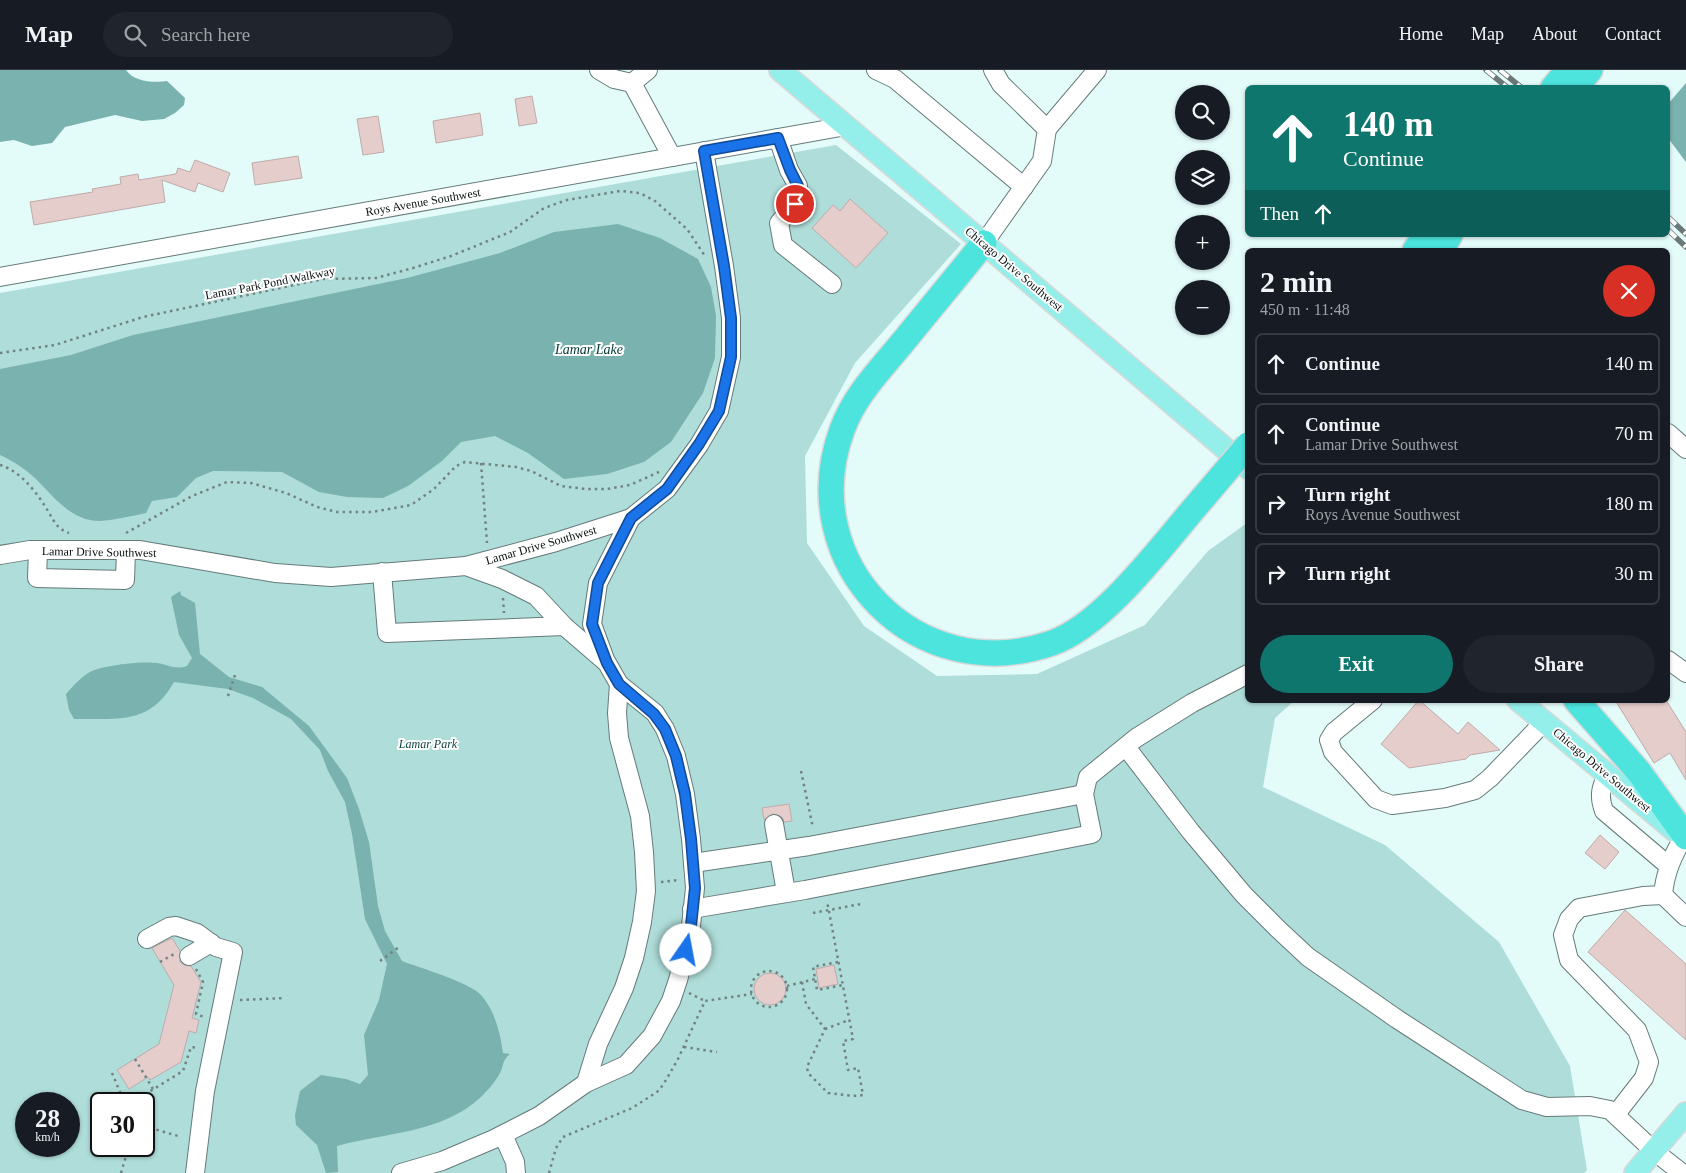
<!DOCTYPE html>
<meta charset="utf-8">
<style>
body{margin:0;font-family:Georgia,serif;background:#20242c;color:#f1f3f6;height:100vh;display:flex;flex-direction:column;font-size:19px;white-space:nowrap}
*{box-sizing:border-box;margin:0}
p{font-size:16px;color:#9ea1a6}
.icon{flex:none;width:28px;height:28px;fill:none;stroke:currentColor;stroke-width:2;stroke-linecap:round;stroke-linejoin:round}
.map{position:relative;flex:1;overflow:hidden}
.side{position:absolute;left:1245px;top:178px;width:425px;height:455px;display:flex;flex-direction:column;background:#171b24;border-radius:8px;box-shadow:0 1px 4px #0004}
.side>*{flex:none}
.banner{position:absolute;left:1245px;top:15px;width:425px;height:152px;border-radius:8px;box-shadow:0 1px 4px #0004;background:#0f766e;color:#fff;overflow:hidden}
.tools{position:absolute;left:1175px;top:15px;display:grid;gap:10px}
.tools a{display:grid;place-items:center;width:55px;height:55px;border-radius:50%;background:#171b24;box-shadow:0 1px 4px #0004;font-size:25px}
.speed{position:absolute;left:15px;top:1022px;display:flex;gap:10px;font-size:25px;font-weight:700;text-align:center}
.speed>*{display:grid;place-content:center;width:65px;height:65px;border-radius:50%;background:#171b24;box-shadow:0 1px 4px #0004;line-height:1}
.speed small{font-size:12px;font-weight:400}
.speed .limit{border:2px solid #111;border-radius:8px;background:#fff;color:#111}
.pin{position:absolute;display:grid;place-items:center;width:42px;height:42px;color:#fff;margin:-21px;border:2px solid #fff;border-radius:50%;box-shadow:0 1px 5px #0007}
.me{position:absolute;width:55px;margin:-28px;rotate:12deg;stroke-linejoin:round;filter:drop-shadow(0 0 4px #0008)}
.turn{display:flex;align-items:center;gap:18px;height:105px;padding:0 15px;font-size:22px}
.turn .icon{width:65px;height:65px;stroke-width:2.5}
.turn b{display:block;font-size:35px;line-height:42px}
.then{display:flex;align-items:center;height:48px;padding:0 15px;background:#0003;gap:10px;font-size:19px}
.round{display:grid;place-items:center;flex:none;width:52px;height:52px;border-radius:26px;background:#20242c}
.summary{display:flex;align-items:center;justify-content:space-between;height:85px;padding:0 15px}
h1{font-size:30px;font-weight:700;line-height:38px}
.action{display:flex;gap:10px;margin-top:auto;padding:10px 15px}
.action a{flex:1;height:58px;border-radius:30px;background:#0f766e;color:#fff;font-size:20px;font-weight:700;line-height:58px;text-align:center}
.action a+a{background:#20242c;color:#f1f3f6}
ul{padding:0;list-style:none}
li{display:flex;align-items:center;gap:15px;height:62px;margin:0 10px 8px;padding:0 5px;border:2px solid #363941;border-radius:8px}
li div{flex:1}
li b{display:block;font-size:19px}
li em{font-style:normal}
header{display:flex;align-items:center;gap:30px;box-sizing:border-box;height:70px;padding:0 25px;background:#171b24;border-bottom:1px solid #363941}
header strong{font-size:24px}
nav{display:flex;gap:28px;margin-inline-start:auto;font-size:18px}
.search{width:350px;height:45px;background:#20242c;display:flex;align-items:center;gap:12px;box-sizing:border-box;padding:0 18px;border-radius:28px;color:#9ea1a6;font-size:19px}
.map>svg:first-child{display:block}
</style>
<header>
<strong>Map</strong>
<div class="search"><svg class="icon" aria-label="search" viewBox="0 0 24 24"><circle cx="10" cy="10" r="6"/><path d="M15 15l6 6"/></svg>Search here</div>
<nav><a>Home</a><a>Map</a><a>About</a><a>Contact</a></nav>
</header>
<div class="map">
<svg width="1686" height="1103" viewBox="0 0 1686 1103">
<rect width="100%" height="100%" fill="#e3fbf9"/>
<path fill="#afddd9" fill-rule="evenodd" d="M836,75L961,174L855,293L805,386L807,473L864,556L937,606L1037,604L1145,555L1208,481L1247,453L1248,630H1295L1275,648L1263,717L1385,775L1499,872L1570,996L1587,1100L1584,1103H0V223ZM26,1034H69V1076H26ZM101,1034H144V1076H101Z"/>
<g fill="#79b2ae">
<path d="M0,0H126C134,12 154,13 167,11L185,28L184,35L175,43L164,49L142,51L115,45L65,57L52,73L32,76L14,70L0,72Z"/>
<path d="M1686,13V92L1668,68V34Z"/>
<path d="M618,154L660,168L698,189L711,217L716,246L715,288L703,323L671,372L644,392L607,404L564,409L528,383L495,366L461,372L442,391L408,416L383,428L347,427L319,422L282,402L213,401L196,408L177,427L152,431L146,443C131,446 115,450 100,451C71,451 54,427 35,408C24,398 13,391 0,385V299L71,285L133,265L407,208L500,183L554,162Z"/>
<path d="M180,521L181,525L195,533L200,584L229,607L262,617L309,656L347,708L359,739L369,772L378,836L385,861L402,891C420,898 469,912 481,925C495,941 500,962 503,983L510,984C502,990 504,995 500,1003C496,1011 487,1021 481,1027C441,1064 386,1062 337,1076L338,1102L326,1103L317,1075L296,1055L295,1045L300,1021L321,1005L346,1009L360,1014L368,1005L364,965L379,930L387,894L365,849L352,764L345,732L328,701L320,680L291,649L253,628L228,619L174,612C149,656 118,648 74,649L69,640L66,624C73,616 82,606 92,601C106,595 142,591 157,593C169,595 175,600 187,596L192,588L179,565L171,527Z"/>
</g>
<g fill="#e4cdcb" stroke="#c0aba9">
<path d="M532,26L537,53L519,56L515,29Z"/>
<path d="M480,43L483,65L436,73L433,51Z"/>
<path d="M378,46L384,82L363,85L357,49Z"/>
<path d="M298,86L302,108L255,115L252,93Z"/>
<path d="M195,90L230,103L223,122L198,113L195,122L162,110L165,132L34,155L30,132L93,122L92,119L121,114L120,107L138,104L139,110L176,104L178,98L190,102Z"/>
<path d="M850,129L888,163L856,198L812,158L833,135L840,141Z"/>
<path d="M1419,630L1458,664L1468,652L1500,680L1470,685L1466,689L1409,698L1381,674Z"/>
<path d="M1615,630H1666L1686,662V710L1670,683L1654,693Z"/>
<path d="M789,734L792,751L784,752L782,747L773,744L764,750L762,738Z"/>
<path d="M1600,765L1619,782L1605,799L1585,783Z"/>
<path d="M1625,840L1686,894V970L1588,882Z"/>
<path d="M172,868L180,881V892L184,895L191,896L201,912L192,948L199,950L196,963L189,961L181,992L150,1010L148,1007L129,1019L117,1000L159,974L174,915L152,878Z"/>
<path d="M834,895L838,914L819,918L816,899Z"/>
<circle cx="770" cy="919" r="16"/>
</g>
<g fill="none" stroke-linecap="round" stroke-linejoin="round">
<defs>
<g id="minor">
<path d="M599,0L614,9L632,13L672,87"/>
<path d="M876,0L895,9L1024,117"/>
<path d="M632,13L648,0"/>
<path d="M1047,59L1097,0"/>
<path d="M778,68L789,100L798,116L795,134L779,153L783,175L832,214"/>
<path d="M984,173L1042,91L1047,59L1001,14L993,0"/>
<path d="M0,207L846,56"/>
<path d="M1668,363L1686,379"/>
<path d="M38,480L37,508L125,510L126,480"/>
<path d="M0,485L30,480H140L275,503L331,507L466,496L502,509L536,526L564,556L607,593L619,614L655,643L665,659L676,686L685,724L691,769L695,818L690,865L678,910L671,931L652,966L626,995L586,1013L539,1046L494,1069L442,1091L401,1103"/>
<path d="M466,496L556,472L631,448L667,419L699,375L719,341L731,287V248L724,196L704,81"/>
<path d="M382,502L387,563L564,556"/>
<path d="M1668,590L1686,603"/>
<path d="M606,592L592,554L598,513L631,448"/>
<path d="M1373,630L1334,662L1329,670L1333,682L1376,729L1392,735L1445,728L1475,720L1490,708L1544,652"/>
<path d="M1126,677L1191,762L1244,825L1278,859L1308,887L1397,949L1522,1030L1547,1037L1590,1036L1610,1040L1654,1081L1682,1103"/>
<path d="M1607,705C1600,719 1599,727 1604,741L1669,796"/>
<path d="M1084,724L1088,707L1136,668L1192,633L1248,604"/>
<path d="M774,754L786,822"/>
<path d="M1663,825L1686,847"/>
<path d="M692,839L805,820L1092,764L1084,724L809,776L693,793"/>
<path d="M147,869L169,857L176,856L197,863L216,877L233,882L205,1021L195,1103"/>
<path d="M189,886L211,873"/>
<path d="M586,1013L598,974L624,918L634,888L642,852L646,821L644,782L640,746L619,668L617,643L619,614"/>
<path d="M1616,1044L1644,1008L1649,992L1637,960L1569,890L1563,865L1569,849L1579,838L1643,826L1663,825C1665,803 1672,787 1683,768"/>
<path d="M503,1065L515,1092L516,1103"/>
</g>
<g id="major">
<path d="M780,0L1248,398"/>
<path d="M1518,630L1675,761"/>
<path d="M1635,1103L1686,1043"/>
</g>
<g id="highway">
<path d="M1553,18L1568,0"/>
<path d="M1575,18L1590,0"/>
<path d="M984,173C957,206 930,239 903,272C880,300 854,326 842,360C793,494 918,620 1052,573C1106,554 1165,471 1203,428"/>
<path d="M1415,180L1427,165"/>
<path d="M1441,180L1450,165"/>
<path d="M1576,630L1639,702L1686,767"/>
</g>
</defs>
<use href="#minor" stroke="#657b7a" stroke-width="20"/>
<use href="#major" stroke="#d7d9d8" stroke-width="24"/>
<use href="#highway" stroke="#d7d9d8" stroke-width="28"/>
<g stroke="#738382" stroke-width="2.5" stroke-dasharray="2.5 4" stroke-linecap="butt">
<path d="M0,283L55,275L143,247L323,209L376,208L413,198L451,186L510,162L544,138L567,130L620,121L640,123L655,131L687,159L705,186"/>
<path d="M481,393L487,473"/>
<path d="M0,395C21,401 37,423 48,441C54,451 57,459 69,463"/>
<path d="M126,463L192,426L227,412L251,413L286,423L317,437L337,442H372L411,435L434,419L456,396L465,392L516,397L531,401L561,416L585,419H607L630,415L659,402"/>
<path d="M503,528L504,543"/>
<path d="M228,626L235,605"/>
<path d="M801,701L813,758"/>
<path d="M661,812L678,810"/>
<path d="M813,843L861,834"/>
<path d="M380,891L399,877"/>
<path d="M160,892L174,884"/>
<path d="M838,892L813,897L817,920L843,915"/>
<path d="M196,899L203,912L196,944L204,947"/>
<circle cx="769" cy="919" r="18"/>
<path d="M802,912L806,934L825,959L807,997L808,1003L828,1023C840,1024 851,1027 863,1025L858,998L848,1000L843,971L853,969L827,831"/>
<path d="M787,916L815,909"/>
<path d="M689,923L705,931"/>
<path d="M240,930L285,928"/>
<path d="M825,959L849,950"/>
<path d="M684,977L717,982"/>
<path d="M135,989L153,1019"/>
<path d="M112,1003L125,1034"/>
<path d="M138,1034L139,1028L183,1001L191,977L199,978"/>
<path d="M144,1056L178,1066"/>
<path d="M121,1103L129,1076"/>
<path d="M549,1103L556,1078L563,1067L632,1038L657,1022L663,1015L677,991L705,931L752,924"/>
</g>
<use href="#minor" stroke="#fff" stroke-width="18"/>
<use href="#major" stroke="#94efeb" stroke-width="21"/>
<use href="#highway" stroke="#4de4de" stroke-width="25"/>
<defs>
<g id="rail">
<path d="M1486,0L1508,18"/>
<path d="M1500,0L1522,18"/>
<path d="M1668,147L1686,164"/>
<path d="M1668,160L1686,177"/>
</g>
</defs>
<use href="#rail" stroke="#6a7978" stroke-width="5.5"/>
<use href="#rail" stroke="#fff" stroke-width="4" stroke-dasharray="11" stroke-linecap="butt"/>
<defs>
<path id="highway-bridge" d="M1203,428L1248,375"/>
</defs>
<use href="#highway-bridge" stroke="#d7d9d8" stroke-width="28" stroke-linecap="butt"/>
<use href="#highway-bridge" stroke="#4de4de" stroke-width="25"/>
</g>
<g fill="none" stroke-linecap="round" stroke-linejoin="round">
<defs>
<path id="route" d="M686,880L690,865L695,818L691,769L685,724L676,686L665,659L654,644L619,614L607,593L592,554L598,513L631,448L667,419L699,374L719,341L731,287V248L724,196L704,81L778,68L790,100L798,116L795,134"/>
</defs>
<use href="#route" stroke="#114b97" stroke-width="12"/>
<use href="#route" stroke="#1a73e8" stroke-width="9"/>
</g>
<g text-anchor="middle" dominant-baseline="central" stroke-width="4" stroke-linejoin="round" paint-order="stroke">
<g font-size="12" fill="#070f0e" stroke="#fff">
<text transform="translate(423 132) rotate(-10)">Roys Avenue Southwest</text>
<text transform="translate(1014 199) rotate(40)">Chicago Drive Southwest</text>
<text transform="translate(270 213) rotate(-11)">Lamar Park Pond Walkway</text>
<text transform="translate(541 475) rotate(-16)">Lamar Drive Southwest</text>
<text transform="translate(99 482) rotate(1)">Lamar Drive Southwest</text>
<text transform="translate(1602 700) rotate(40)">Chicago Drive Southwest</text>
</g>
<g font-size="12" font-style="italic" fill="#0f4442" stroke="#fff">
<text x="428" y="674">Lamar Park</text>
</g>
<g font-size="14" font-style="italic" fill="#003936" stroke="#fff">
<text x="589" y="279">Lamar Lake</text>
</g>
</g>
</svg>
<div class="tools">
<a><svg class="icon" aria-label="search" viewBox="0 0 24 24"><circle cx="10" cy="10" r="6"/><path d="M15 15l6 6"/></svg></a>
<a><svg class="icon" aria-label="layers" viewBox="0 0 24 24"><path d="M12 4l9 5-9 5-9-5zM3 14l9 5 9-5"/></svg></a>
<a>+</a>
<a>−</a>
</div>
<div class="speed"><div>28<small>km/h</small></div><div class="limit">30</div></div>
<div class="pin" style="left:795px;top:134px;background:#d93025"><svg class="icon" aria-label="arrive" viewBox="0 0 24 24"><path d="M6 21V4h12l-3 4 3 4H6"/></svg></div>
<svg class="me" style="left:686px;top:880px" viewBox="-20 -20 40 40"><circle r="19" fill="#fff"/><path d="M0-13L10 11 0 6-10 11z" fill="#1a73e8"/></svg>
<div class="banner">
<div class="turn"><svg class="icon" aria-label="ahead" viewBox="0 0 24 24"><path d="M12 20V5M6 11l6-6 6 6"/></svg><div><b>140 m</b>Continue</div></div>
<div class="then">Then<svg class="icon" aria-label="ahead" viewBox="0 0 24 24"><path d="M12 20V5M6 11l6-6 6 6"/></svg></div>
</div>
<section class="side">
<div class="summary"><div><h1>2 min</h1><p>450 m · 11:48</p></div><a class="round" style="background:#d93025;color:#fff"><svg class="icon" aria-label="close" viewBox="0 0 24 24"><path d="M6 6l12 12M18 6L6 18"/></svg></a></div>
<ul>
<li><svg class="icon" aria-label="ahead" viewBox="0 0 24 24"><path d="M12 20V5M6 11l6-6 6 6"/></svg><div><b>Continue</b></div><em>140 m</em></li>
<li><svg class="icon" aria-label="ahead" viewBox="0 0 24 24"><path d="M12 20V5M6 11l6-6 6 6"/></svg><div><b>Continue</b><p>Lamar Drive Southwest</p></div><em>70 m</em></li>
<li><svg class="icon" aria-label="right" viewBox="0 0 24 24"><path d="M7 20v-9h11M14 6l5 5-5 5"/></svg><div><b>Turn right</b><p>Roys Avenue Southwest</p></div><em>180 m</em></li>
<li><svg class="icon" aria-label="right" viewBox="0 0 24 24"><path d="M7 20v-9h11M14 6l5 5-5 5"/></svg><div><b>Turn right</b></div><em>30 m</em></li>
</ul>
<div class="action"><a>Exit</a><a>Share</a></div>
</section>
</div>
